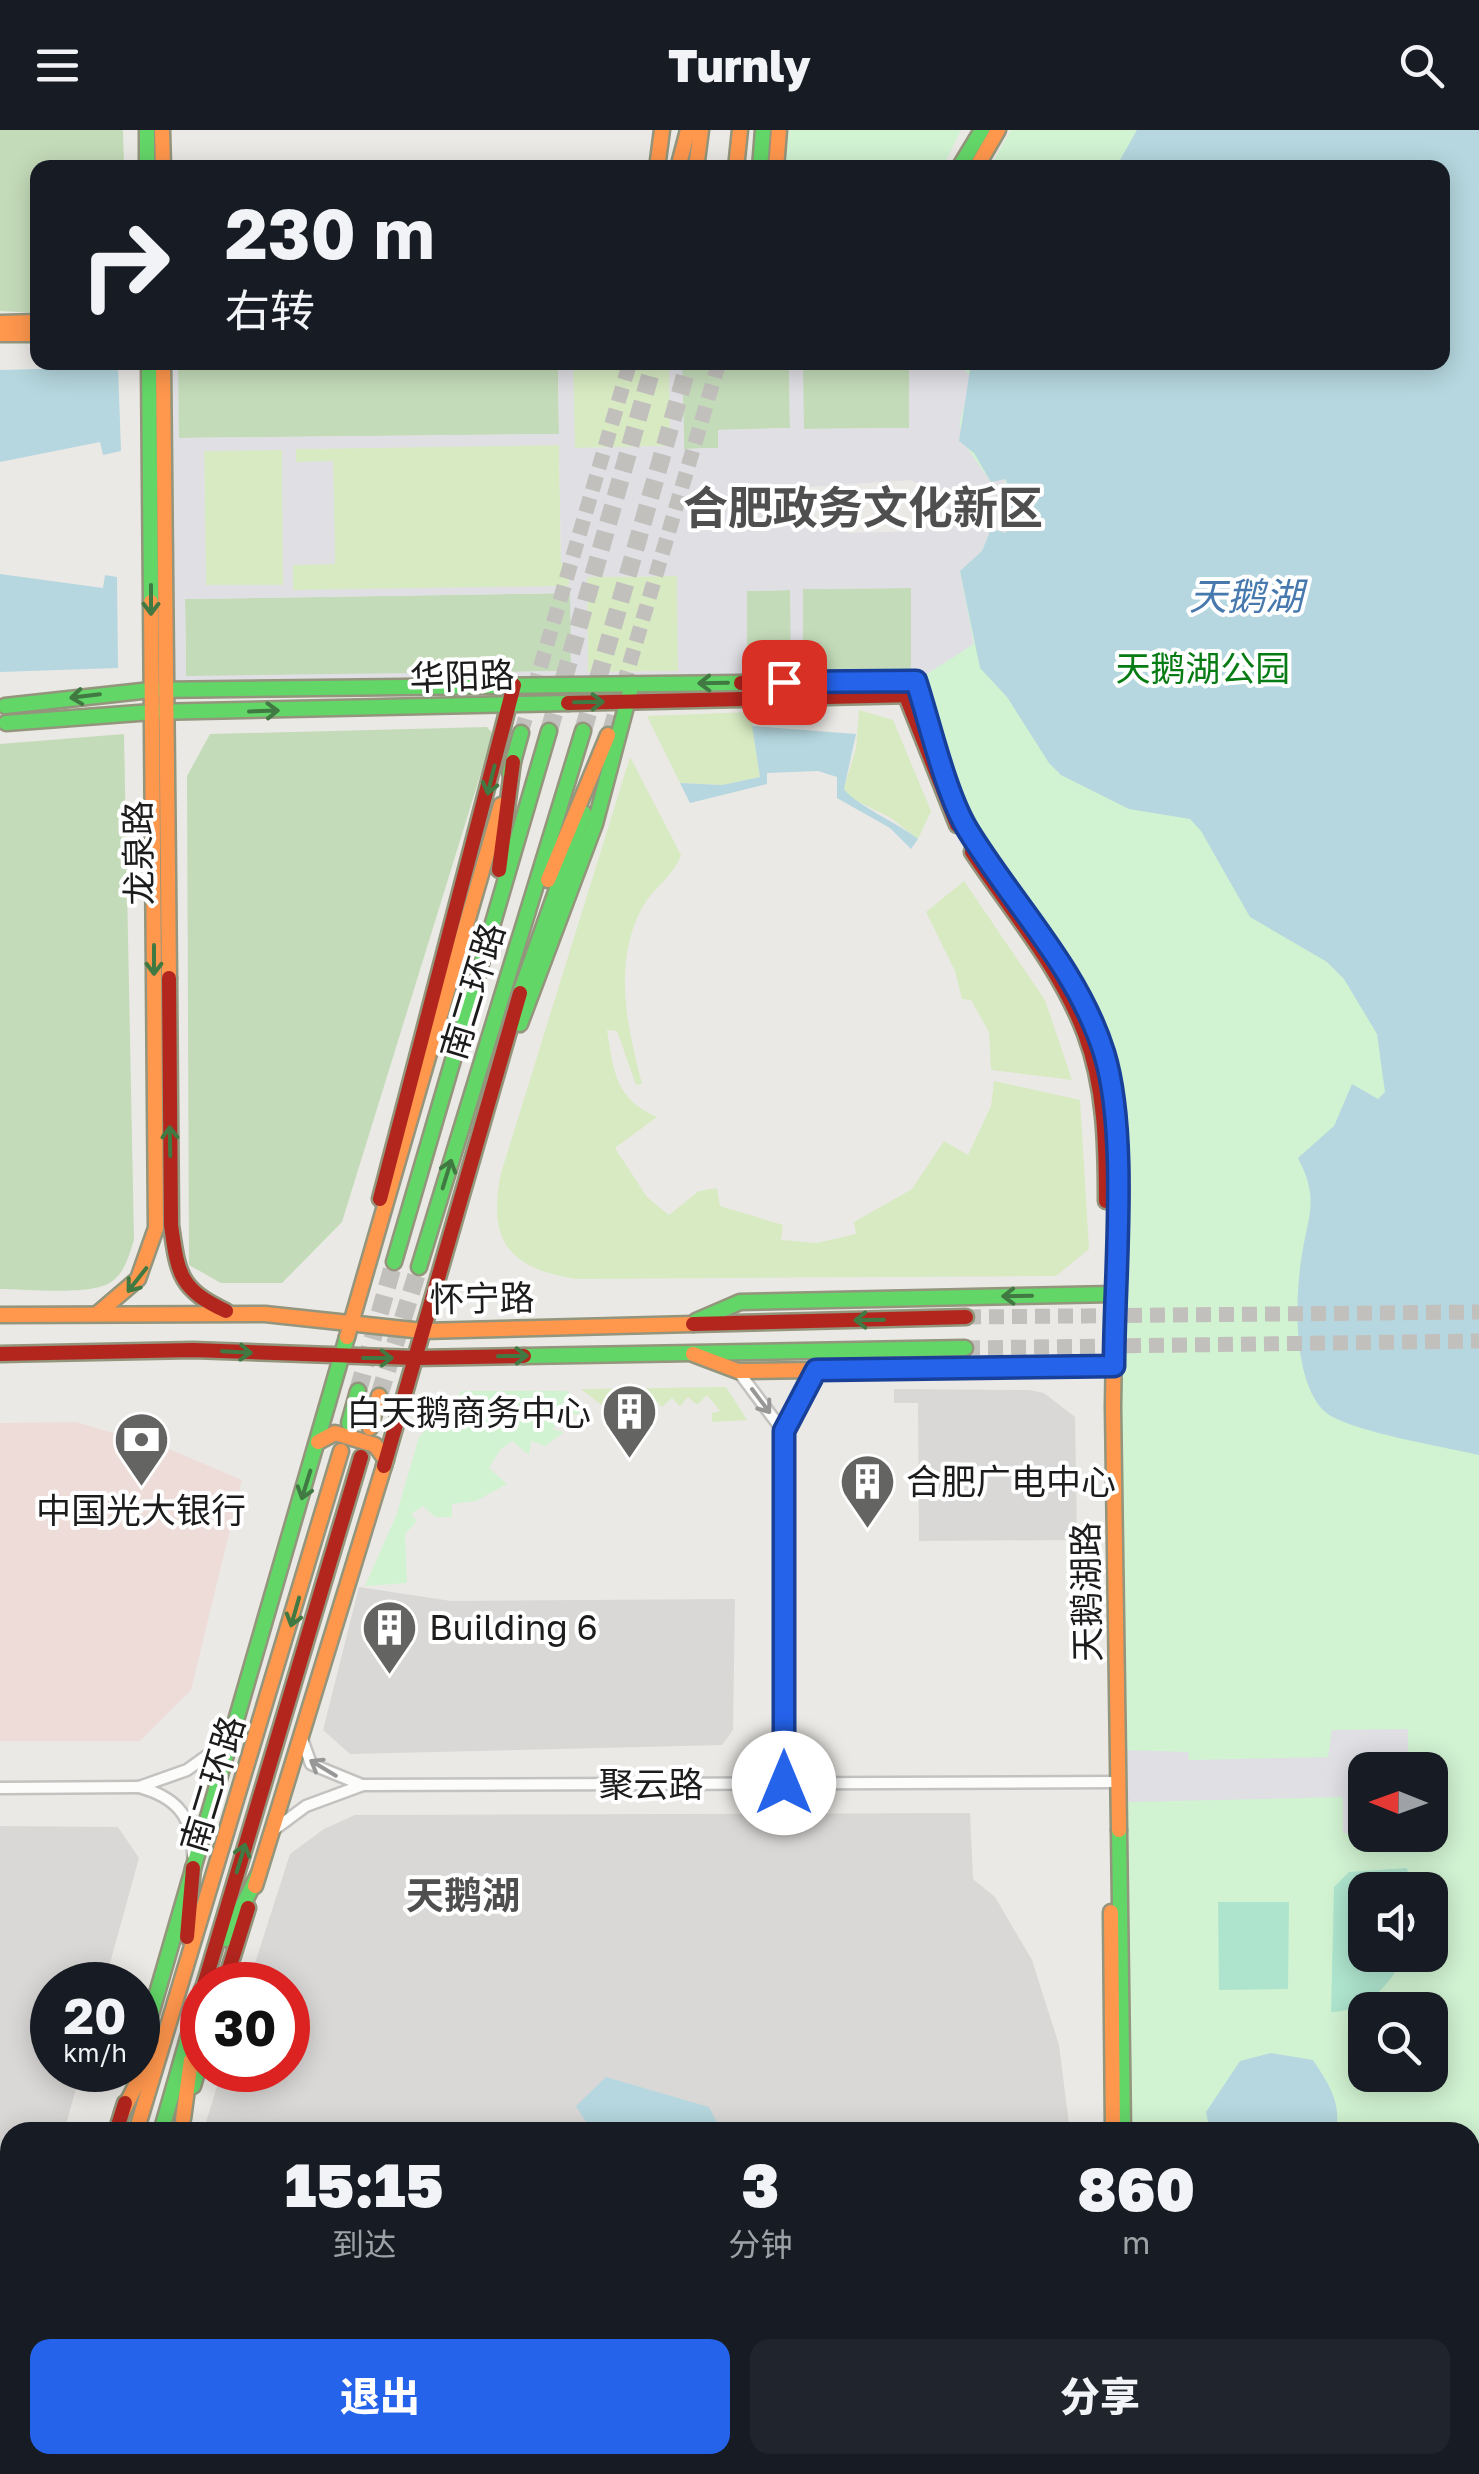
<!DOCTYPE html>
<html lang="zh">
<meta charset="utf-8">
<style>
body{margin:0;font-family:"Golos Text","Noto Sans SC",sans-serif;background:#20242c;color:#f1f3f6;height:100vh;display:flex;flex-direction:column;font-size:38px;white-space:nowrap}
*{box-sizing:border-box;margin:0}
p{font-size:32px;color:#9ea1a6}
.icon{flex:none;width:55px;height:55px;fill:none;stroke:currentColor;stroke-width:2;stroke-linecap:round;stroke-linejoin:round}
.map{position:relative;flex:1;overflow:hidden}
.drawer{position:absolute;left:0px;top:1992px;width:1480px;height:352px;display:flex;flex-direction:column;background:#171b24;border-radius:30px 30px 0 0;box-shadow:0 5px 25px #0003}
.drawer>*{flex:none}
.hud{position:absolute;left:30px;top:30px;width:1420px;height:210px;border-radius:20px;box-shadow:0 5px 25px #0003;background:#171b24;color:#f1f3f6;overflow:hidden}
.needle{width:65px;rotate:271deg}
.tools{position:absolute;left:1348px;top:1622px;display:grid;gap:20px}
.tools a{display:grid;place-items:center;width:100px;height:100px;border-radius:20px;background:#171b24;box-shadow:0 5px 25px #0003;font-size:50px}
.speed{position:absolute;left:30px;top:1832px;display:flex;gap:20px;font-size:50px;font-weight:700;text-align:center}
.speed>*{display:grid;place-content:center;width:130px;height:130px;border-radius:50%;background:#171b24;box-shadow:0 5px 25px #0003;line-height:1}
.speed small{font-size:25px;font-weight:400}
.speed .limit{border:15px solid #d22;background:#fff;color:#111}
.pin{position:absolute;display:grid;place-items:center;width:85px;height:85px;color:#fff;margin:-42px;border-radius:20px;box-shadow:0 5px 15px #0006}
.me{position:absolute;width:110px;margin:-55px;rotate:0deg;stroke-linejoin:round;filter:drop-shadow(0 0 8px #0008)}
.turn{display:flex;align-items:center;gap:35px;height:210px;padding:0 30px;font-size:45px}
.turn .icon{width:130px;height:130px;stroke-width:2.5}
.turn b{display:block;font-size:70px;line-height:85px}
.eta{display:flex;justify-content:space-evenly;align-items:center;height:170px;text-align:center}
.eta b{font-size:60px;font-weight:800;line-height:70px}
.primary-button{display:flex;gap:20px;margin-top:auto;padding:20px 30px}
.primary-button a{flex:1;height:115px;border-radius:20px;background:#2563eb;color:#fff;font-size:40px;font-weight:800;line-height:115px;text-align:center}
.primary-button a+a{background:#20242c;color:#f1f3f6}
header{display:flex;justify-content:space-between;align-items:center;height:130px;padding:0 30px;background:#171b24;font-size:45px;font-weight:800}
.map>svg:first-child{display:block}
</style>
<header><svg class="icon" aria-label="menu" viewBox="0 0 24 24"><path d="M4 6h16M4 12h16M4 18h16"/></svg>Turnly<svg class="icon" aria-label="search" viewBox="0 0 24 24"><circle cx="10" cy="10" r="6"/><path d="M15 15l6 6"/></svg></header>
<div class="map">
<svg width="1479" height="2344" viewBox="0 0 1479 2344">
<rect width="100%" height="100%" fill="#ebe9e5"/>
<g fill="#dad8d6">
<path d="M359,1457L451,1471L735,1469L733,1600L722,1615L350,1624L323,1600Z"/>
<path d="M970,1683L973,1749L995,1767L1032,1830L1059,1915L1070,2002H203L222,1940H288V1855H248L290,1724L324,1699L355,1685Z"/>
<path d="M0,1696L118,1697L139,1728L104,1855H52V1940H81L64,2002H10V2181L0,2213Z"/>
<path d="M994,2335L991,2344H106L101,2337Z"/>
</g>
<path fill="#eedcd9" d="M76,1292L171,1320L242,1350L191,1560L140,1611H0V1293Z"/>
<path fill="#d9d8d6" d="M894,1259L1029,1260L1044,1263L1075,1287L1077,1410L919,1411L918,1273H894Z"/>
<g fill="#d7eac2">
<path d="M573,233H669L671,316L574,318Z"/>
<path d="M559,315L561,433H569V456L293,460L292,435L335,433L333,332H295V319Z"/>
<path d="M282,320L283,455L206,456L204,321Z"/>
<path d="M677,446L678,541L588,542L587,447Z"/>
<path d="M859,580L893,590L931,681L918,709L891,688L849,667L844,658L856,618Z"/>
<path d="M751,582L760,647L722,655L680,653L647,586Z"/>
<path d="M630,627L681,725C674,745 654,758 643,776C612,833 627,895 642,954L636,955L617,901L607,900C614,942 615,969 657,987L615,1018L647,1067L669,1085L699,1061L717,1058L720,1076L783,1095L781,1110L817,1113L856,1104L854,1092L912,1059L944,1011L968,1025L991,976L994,951L1080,970L1089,1119L1056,1146L577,1149C508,1139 487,1110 501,1043Z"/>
<path d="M964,751L1045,870L1072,950L991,940L989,902L971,870L962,869L955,841L926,782Z"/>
<path d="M726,1257L747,1290L712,1292V1283L720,1281L707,1265L697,1275L688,1267L680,1276L672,1268L662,1277L653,1268L643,1277L632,1270L624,1278L613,1269L604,1277L581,1259Z"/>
</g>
<g fill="#c4dbb9">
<path d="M0,0H123L124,37L38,38L37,183L0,181Z"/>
<path d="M178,233H558L559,304L178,308Z"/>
<path d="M682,233H789L790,298L719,300V318L684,319Z"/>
<path d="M803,233H909L910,298L803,299Z"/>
<path d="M911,458V548L802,549V459Z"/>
<path d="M791,460V549H747V461Z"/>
<path d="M571,463L572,541L186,547L185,469Z"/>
<path d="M487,597L493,604L342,1092L282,1153H221L189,1135L187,646L210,604Z"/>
<path d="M124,604L134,1110C129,1125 125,1143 111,1152C91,1166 26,1159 0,1159V614Z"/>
</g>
<g fill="#d1f3d2" fill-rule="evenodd">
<path d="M789,0H961L943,37H784Z"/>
<path d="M1011,0H1479V2344H1128V2335H1470V2002H1123L1117,1013L1105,925L966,699L916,551L944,421L913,233L1442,232V38L990,37ZM1365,1640H1430V1705H1365ZM1365,1760H1430V1825H1365ZM1365,1880H1430V1945H1365Z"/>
<path d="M462,1261H567L590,1281L565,1287L552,1299L564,1302L545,1316L531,1311L529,1325L512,1311L500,1320L489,1338L507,1354L476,1371L452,1374V1387H435L423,1376L411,1384L417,1391L405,1404L407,1453L365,1456L396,1386L419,1307Z"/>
</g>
<g fill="#aee4ce">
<path d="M1407,1738L1412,1760H1365V1825H1404C1391,1855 1366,1882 1331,1882L1334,1757L1349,1742Z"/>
<path d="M1218,1772H1289L1288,1859L1219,1860Z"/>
</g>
<g fill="#dfdfe4" fill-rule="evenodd">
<path d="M163,233H178L179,308L559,304L558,233H573L575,318L670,316L669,233H682L684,319L718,318V300L790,298L789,233H803L804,299L909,298V233H956L972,247L959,296L964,299L966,316L991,352L1005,348L1009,392L1006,403L991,399L982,421L960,441L974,514L916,551L166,560ZM559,315L561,433L569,434V456L293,460V435L335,434L333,331L296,332V319ZM282,320L283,455H206L204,321ZM911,350L925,357L933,370L930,391L918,401L849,403L848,397L807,398V357ZM677,446L678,541L588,542L587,447ZM911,458V548L803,549V459ZM790,460L791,548H747V461ZM570,463L571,541L186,546L185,469Z"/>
<path d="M1408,1599V1640H1365V1703H1343V1667L1125,1672V1620L1188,1622L1189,1630L1328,1627L1332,1600Z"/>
</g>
<g fill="#b6d7df">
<path d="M1137,0H1479V1325C1446,1317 1345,1301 1324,1281C1292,1249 1295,1165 1302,1124C1309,1082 1319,1069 1298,1028L1334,996L1352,954L1378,969L1385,962L1377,904L1344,849L1327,832L1250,787L1201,701L1190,689L1129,679L1061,645L1049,633L1007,567L980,538L960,441L982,421L991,399L1006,403L1010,373L1006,349L991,352L974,323L959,311L971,233L1442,232V38L1116,37Z"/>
<path d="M118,237L121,321L103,325L100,312L0,332V240Z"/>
<path d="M0,444L103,458L105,445L117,447L118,538L0,542Z"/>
<path d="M752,596L856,604L844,659C853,673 899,694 918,709L911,719L890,698L837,668V647L818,641L767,643V654L690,673L680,653L722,655L760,647Z"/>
<path d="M1271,1923L1313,1930C1328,1953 1343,1974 1335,2002H1210L1206,1982L1240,1931Z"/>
<path d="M606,1947L709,1977L722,2002H592L576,1976Z"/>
<path d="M1479,2226V2344H1384L1386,2335H1470V2229Z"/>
</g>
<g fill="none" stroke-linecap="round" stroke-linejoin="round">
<g stroke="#c2c0bd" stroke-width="15" stroke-dasharray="15 8" stroke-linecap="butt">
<path d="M610,600L719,232"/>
<path d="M521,603L630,232"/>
<path d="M966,1187L1479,1182"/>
<path d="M965,1218L1479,1211"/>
</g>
<g stroke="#c2c0bd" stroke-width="18" stroke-dasharray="18 9" stroke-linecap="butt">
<path d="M549,601L654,232"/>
<path d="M583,601L689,232"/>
<path d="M358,1261L394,1132"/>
<path d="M379,1266L419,1137"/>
</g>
<defs>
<g id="street">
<path d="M738,1241L783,1301"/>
<path d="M302,1609L311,1634L362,1655"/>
<path d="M784,1653L783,1301L816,1240"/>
<path d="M0,1658L139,1657"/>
<path d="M275,1699L306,1676L363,1655L1118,1652"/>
<path d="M193,1725C193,1685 175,1667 139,1657L187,1640L230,1609"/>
</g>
<g id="fast">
<path d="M147,0V38"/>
<path d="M760,38L763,0"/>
<path d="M959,38L982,0"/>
<path d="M149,232L151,472"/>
<path d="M5,576L151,560L741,553"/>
<path d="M6,593L152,582L568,573"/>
<path d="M510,643L521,603"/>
<path d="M520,863L584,683"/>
<path d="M520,894L595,694L632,554"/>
<path d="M394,1132L549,601"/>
<path d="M419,1137L583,601"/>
<path d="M696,1191L740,1172L1114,1164"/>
<path d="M524,1226L965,1218"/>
<path d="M349,1293L358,1261"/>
<path d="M1119,1700L1123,2002"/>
<path d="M226,1809L258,1745"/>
<path d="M138,1929L347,1207"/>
<path d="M193,1956L202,1925"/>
<path d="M161,2002L202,1859"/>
<path d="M0,2335L10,2321"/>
<path d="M62,2344L65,2335"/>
</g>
<g id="slow">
<path d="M162,0L163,38"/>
<path d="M657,38L662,0"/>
<path d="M678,38L688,0"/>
<path d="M696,38L701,0"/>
<path d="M736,38L740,0"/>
<path d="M776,38L779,0"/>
<path d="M976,38L998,0"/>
<path d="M0,193L38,192"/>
<path d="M0,204H38"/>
<path d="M163,232L169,848"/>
<path d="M548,750L608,605"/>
<path d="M1109,954L1117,1013L1113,1277L1119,1700"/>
<path d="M97,1184L138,1149L156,1098L151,472"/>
<path d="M0,1185L265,1184L423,1201L693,1194"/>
<path d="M347,1207L501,675"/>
<path d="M693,1224L738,1241L1113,1236"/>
<path d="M370,1298L379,1266"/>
<path d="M318,1312L335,1303L375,1315L386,1330"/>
<path d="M255,1756L384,1336"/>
<path d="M1111,1782L1113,2002"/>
<path d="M122,1983L153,1921"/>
<path d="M183,1989L191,1930"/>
<path d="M136,2002L341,1321"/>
<path d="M1117,2335V2344"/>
<path d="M1128,2335V2344"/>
<path d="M36,2344L39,2335"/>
<path d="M81,2344L84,2335"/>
</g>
<g id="jam">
<path d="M900,551L957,695"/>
<path d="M741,553L916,551C929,590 949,671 969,703C1019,783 1096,856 1109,954"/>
<path d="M568,573L914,565"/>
<path d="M972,722C1011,781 1060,837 1085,904C1105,957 1106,1015 1106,1071"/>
<path d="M499,740L513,632"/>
<path d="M169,848L171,1095C178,1144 179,1159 226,1181"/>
<path d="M380,1069L514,555"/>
<path d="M693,1194L966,1187"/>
<path d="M0,1224L193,1220L416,1228L524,1226"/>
<path d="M384,1336L520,863"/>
<path d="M187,1807L193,1738"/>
<path d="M204,1855L361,1327"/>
<path d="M224,1855L248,1778"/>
<path d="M116,2002L125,1973"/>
<path d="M11,2344L14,2335"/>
</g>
</defs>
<use href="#street" stroke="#c3c2c1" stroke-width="15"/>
<use href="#fast" stroke="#93957c" stroke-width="19"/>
<use href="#slow" stroke="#93957c" stroke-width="19"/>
<use href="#jam" stroke="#93957c" stroke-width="19"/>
<use href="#street" stroke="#fcfcfb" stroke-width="10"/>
<use href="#fast" stroke="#63d668" stroke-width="14"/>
<use href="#slow" stroke="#ff974d" stroke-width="14"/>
<use href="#jam" stroke="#b3261e" stroke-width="14"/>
</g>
<defs><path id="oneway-shaft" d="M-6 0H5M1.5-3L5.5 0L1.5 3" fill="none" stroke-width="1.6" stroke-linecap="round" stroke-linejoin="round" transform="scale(2.5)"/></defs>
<g stroke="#407942">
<use href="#oneway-shaft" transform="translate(151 470) rotate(90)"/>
<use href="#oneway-shaft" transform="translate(713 553) rotate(179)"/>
<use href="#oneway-shaft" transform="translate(85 566) rotate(173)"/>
<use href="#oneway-shaft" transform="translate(589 572) rotate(-1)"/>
<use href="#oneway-shaft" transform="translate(264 581) rotate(-2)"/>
<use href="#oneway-shaft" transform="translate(491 650) rotate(104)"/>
<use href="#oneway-shaft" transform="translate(154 830) rotate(90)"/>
<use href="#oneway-shaft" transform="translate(170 1011) rotate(-91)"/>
<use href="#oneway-shaft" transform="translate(447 1044) rotate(-73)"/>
<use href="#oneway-shaft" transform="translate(137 1150) rotate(128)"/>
<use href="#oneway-shaft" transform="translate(1017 1166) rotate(179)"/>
<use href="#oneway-shaft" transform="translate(869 1190) rotate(179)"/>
<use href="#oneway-shaft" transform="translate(237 1222) rotate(3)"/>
<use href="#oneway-shaft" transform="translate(513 1226) rotate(-1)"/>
<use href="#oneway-shaft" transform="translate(378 1228)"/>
<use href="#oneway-shaft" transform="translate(306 1355) rotate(107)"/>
<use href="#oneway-shaft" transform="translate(295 1482) rotate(106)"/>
<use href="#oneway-shaft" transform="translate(241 1728) rotate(-73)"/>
</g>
<g stroke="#979797">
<use href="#oneway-shaft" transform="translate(761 1271) rotate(53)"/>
<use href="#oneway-shaft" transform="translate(323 1638) rotate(-149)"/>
</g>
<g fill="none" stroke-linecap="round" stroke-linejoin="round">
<defs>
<path id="route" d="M784,552L916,551C930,594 946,666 969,702C1014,775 1078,839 1104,923C1129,1004 1114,1148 1114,1236L816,1240L784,1301V1653"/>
</defs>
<use href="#route" stroke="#184099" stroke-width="25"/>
<use href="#route" stroke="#2563eb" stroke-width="18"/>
</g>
<defs>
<symbol id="building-pin" viewBox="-11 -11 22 30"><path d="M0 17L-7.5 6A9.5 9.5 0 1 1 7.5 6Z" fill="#646462" stroke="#fff"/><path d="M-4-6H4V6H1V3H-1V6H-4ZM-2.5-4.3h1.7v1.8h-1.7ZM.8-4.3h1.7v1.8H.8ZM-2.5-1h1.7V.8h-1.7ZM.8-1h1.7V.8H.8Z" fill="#fff"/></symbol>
<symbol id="bank-pin" viewBox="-11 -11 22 30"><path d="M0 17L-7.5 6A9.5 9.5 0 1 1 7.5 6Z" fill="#646462" stroke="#fff"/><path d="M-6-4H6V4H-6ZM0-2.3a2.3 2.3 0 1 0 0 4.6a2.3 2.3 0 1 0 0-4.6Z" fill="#fff"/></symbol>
</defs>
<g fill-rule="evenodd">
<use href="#building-pin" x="598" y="1250" width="63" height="86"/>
<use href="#bank-pin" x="110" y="1278" width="63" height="86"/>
<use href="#building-pin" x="836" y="1320" width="63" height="86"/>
<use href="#building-pin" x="358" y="1466" width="63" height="86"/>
</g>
<g text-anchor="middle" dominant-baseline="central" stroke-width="8" stroke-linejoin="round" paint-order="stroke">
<g font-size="35" fill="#087c14" stroke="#fff">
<text x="1203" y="538">天鹅湖公园</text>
</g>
<g font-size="35" fill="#1c1c1c" stroke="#fff">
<text transform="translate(462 546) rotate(-2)">华阳路</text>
<text transform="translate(138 723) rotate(-91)">龙泉路</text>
<text transform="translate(472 861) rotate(-73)">南二环路</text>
<text transform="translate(482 1168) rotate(-1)">怀宁路</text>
<text transform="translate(1086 1462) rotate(-91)">天鹅湖路</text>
<text transform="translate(212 1654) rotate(-73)">南二环路</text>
<text x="651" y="1654">聚云路</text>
</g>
<g font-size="35" fill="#1c1c1c" stroke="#fff" text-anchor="start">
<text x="591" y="1282" text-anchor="end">白天鹅商务中心</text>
<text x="906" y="1351">合肥广电中心</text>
<text x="141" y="1380" text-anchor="middle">中国光大银行</text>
<text x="429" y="1497">Building 6</text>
</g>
<g font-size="38" font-style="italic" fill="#4779ae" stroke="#fff">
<text x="1246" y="465">天鹅湖</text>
</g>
<g font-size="38" font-weight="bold" fill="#4f4f4f" stroke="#fff">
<text x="463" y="1764">天鹅湖</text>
</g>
<g font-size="45" font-weight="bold" fill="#4f4f4f" stroke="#fff">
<text x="863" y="377">合肥政务文化新区</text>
</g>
</g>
</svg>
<div class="tools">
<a><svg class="needle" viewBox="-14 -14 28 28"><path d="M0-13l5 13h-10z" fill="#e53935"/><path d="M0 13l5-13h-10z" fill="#9ea1a6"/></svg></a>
<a><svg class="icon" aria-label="sound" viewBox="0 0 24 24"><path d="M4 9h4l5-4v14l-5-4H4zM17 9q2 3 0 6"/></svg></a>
<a><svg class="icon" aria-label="search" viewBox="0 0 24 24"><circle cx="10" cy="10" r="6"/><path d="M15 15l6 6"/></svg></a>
</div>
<div class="speed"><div>20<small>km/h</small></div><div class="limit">30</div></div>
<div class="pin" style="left:784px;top:552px;background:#d93025"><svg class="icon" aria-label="arrive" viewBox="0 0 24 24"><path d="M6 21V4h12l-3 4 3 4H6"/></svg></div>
<svg class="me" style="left:784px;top:1653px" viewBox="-20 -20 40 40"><circle r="19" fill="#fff"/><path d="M0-13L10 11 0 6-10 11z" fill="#2563eb"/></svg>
<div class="hud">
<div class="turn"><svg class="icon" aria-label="right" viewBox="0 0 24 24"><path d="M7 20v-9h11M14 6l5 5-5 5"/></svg><div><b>230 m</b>右转</div></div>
</div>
<section class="drawer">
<div class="eta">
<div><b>15:15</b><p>到达</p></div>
<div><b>3</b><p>分钟</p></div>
<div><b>860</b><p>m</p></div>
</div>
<div class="primary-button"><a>退出</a><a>分享</a></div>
</section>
</div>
